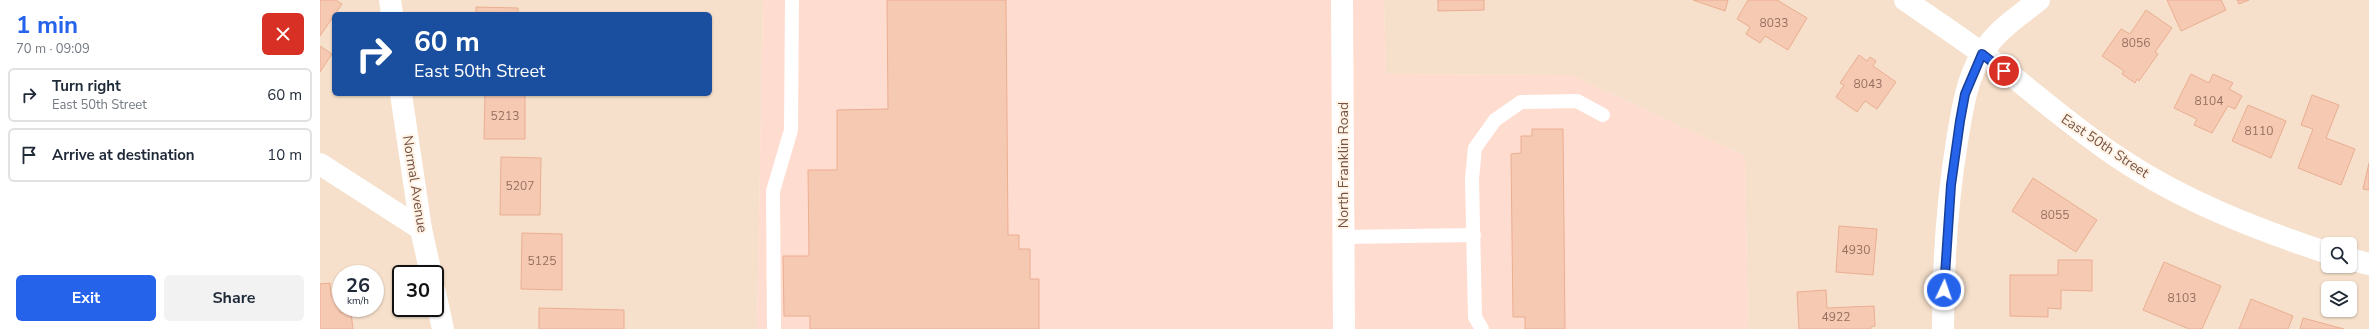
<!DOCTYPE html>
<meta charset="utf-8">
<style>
body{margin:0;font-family:"Nunito Sans",sans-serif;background:#f2f2f3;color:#1f2937;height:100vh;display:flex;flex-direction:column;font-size:15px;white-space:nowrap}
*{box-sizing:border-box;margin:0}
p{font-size:13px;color:#747a83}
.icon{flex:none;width:22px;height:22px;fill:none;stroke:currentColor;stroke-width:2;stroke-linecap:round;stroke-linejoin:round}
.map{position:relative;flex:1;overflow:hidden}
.sheet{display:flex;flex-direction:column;background:#fff;width:320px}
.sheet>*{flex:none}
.hud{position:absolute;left:12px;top:12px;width:380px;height:84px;border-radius:6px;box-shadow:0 1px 3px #0004;background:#1a4fa0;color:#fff;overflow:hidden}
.tools{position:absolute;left:2001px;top:237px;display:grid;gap:8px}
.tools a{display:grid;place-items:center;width:36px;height:36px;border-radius:6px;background:#fff;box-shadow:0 1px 3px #0004;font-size:20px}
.speed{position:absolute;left:12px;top:265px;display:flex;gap:8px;font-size:20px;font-weight:700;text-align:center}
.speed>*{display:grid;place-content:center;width:52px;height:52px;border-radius:50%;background:#fff;box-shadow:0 1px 3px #0004;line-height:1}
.speed small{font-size:10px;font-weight:400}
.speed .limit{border:2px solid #111;border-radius:6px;background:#fff;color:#111}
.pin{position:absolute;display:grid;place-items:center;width:34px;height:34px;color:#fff;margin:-17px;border:2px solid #fff;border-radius:50%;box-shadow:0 1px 4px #0007}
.me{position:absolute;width:44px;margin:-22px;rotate:3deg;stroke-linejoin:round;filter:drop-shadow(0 0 3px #0008)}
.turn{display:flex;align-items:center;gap:14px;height:84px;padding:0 16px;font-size:18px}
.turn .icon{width:52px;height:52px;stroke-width:2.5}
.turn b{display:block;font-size:28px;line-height:34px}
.round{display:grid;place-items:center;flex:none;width:42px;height:42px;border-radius:6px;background:#f2f2f3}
.overview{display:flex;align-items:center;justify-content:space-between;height:68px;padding:0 16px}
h1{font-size:24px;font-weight:700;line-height:30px;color:#2563eb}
.action{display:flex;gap:8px;margin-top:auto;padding:8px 16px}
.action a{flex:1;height:46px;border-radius:6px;background:#2563eb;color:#fff;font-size:16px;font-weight:700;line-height:46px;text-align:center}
.action a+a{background:#f2f2f3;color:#1f2937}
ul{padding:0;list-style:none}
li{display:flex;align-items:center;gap:12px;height:54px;margin:0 8px 6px;padding:0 8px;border:2px solid #e0e1e3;border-radius:6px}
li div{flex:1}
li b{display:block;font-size:15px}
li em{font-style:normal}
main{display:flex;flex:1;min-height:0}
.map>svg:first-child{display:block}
</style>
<main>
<section class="sheet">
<div class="overview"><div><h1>1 min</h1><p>70 m · 09:09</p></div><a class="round" style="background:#d93025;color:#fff"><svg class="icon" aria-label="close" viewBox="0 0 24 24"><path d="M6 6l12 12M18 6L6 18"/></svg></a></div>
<ul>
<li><svg class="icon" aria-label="right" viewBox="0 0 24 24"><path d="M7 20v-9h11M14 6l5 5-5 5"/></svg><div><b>Turn right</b><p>East 50th Street</p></div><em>60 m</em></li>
<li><svg class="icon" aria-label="arrive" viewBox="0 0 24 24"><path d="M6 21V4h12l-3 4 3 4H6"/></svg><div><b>Arrive at destination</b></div><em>10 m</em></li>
</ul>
<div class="action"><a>Exit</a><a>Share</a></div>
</section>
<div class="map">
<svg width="2049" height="329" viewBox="0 0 2049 329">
<rect width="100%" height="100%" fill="#feefdd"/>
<g fill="#f6e0cb" fill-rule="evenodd">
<path d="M0,0H443L437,329H0ZM14,14H390V94H14ZM21,274H55V308H21ZM81,274H115V308H81Z"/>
<path d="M1064,0H2049V329H1428L1425,156L1251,75L1066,74ZM2008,244H2030V266H2008ZM2008,288H2030V310H2008Z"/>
</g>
<path fill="#ffdcd0" d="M443,0H1064L1066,74L1251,75L1425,156L1428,329H437Z"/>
<g fill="#f6c9b2" stroke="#eaae91">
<path d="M0,0H16L22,4L0,36Z"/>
<path d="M567,0H686L688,235H699V249H710V279H719V329H490V316H464L463,256H489L488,170H517V110L568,109Z"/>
<path d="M1118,0H1164V10L1118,11Z"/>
<path d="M1373,0H1408L1405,11Z"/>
<path d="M1428,0H1457L1487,18L1468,50L1445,36L1440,43L1426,34L1430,27L1417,19Z"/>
<path d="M1847,0H1901L1906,10L1861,31Z"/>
<path d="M1917,0H1929L1919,4Z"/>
<path d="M156,7L198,8V14H156Z"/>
<path d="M1826,10L1852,28L1835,52L1838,54L1819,81L1817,79L1815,83L1802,74L1804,71L1782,56L1801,29L1810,34Z"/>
<path d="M0,46L12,54L0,72Z"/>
<path d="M1539,55L1547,61L1550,57L1556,61L1553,66L1576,82L1557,109L1545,101L1537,112L1516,97L1524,85L1520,83Z"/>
<path d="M1871,74L1889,83L1893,74L1913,83L1909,89L1922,96L1915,109L1908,106L1892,133L1874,125L1877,119L1854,108Z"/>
<path d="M165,94H205V139H164Z"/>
<path d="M1992,95L2019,105L2006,138L2035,149L2021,185L1978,168L1993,129L1981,125Z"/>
<path d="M1928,105L1966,121L1951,158L1912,141Z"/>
<path d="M1212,129H1243L1245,329H1205V317H1193L1191,154L1201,153V136H1212Z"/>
<path d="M181,157L221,158L220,215H180Z"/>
<path d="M2049,163V190L2043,189Z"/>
<path d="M1713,178L1777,220L1756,252L1692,211Z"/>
<path d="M1519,226L1557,229L1553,275L1516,272Z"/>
<path d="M202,233L242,234V290L201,289Z"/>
<path d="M1738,260H1772V291L1741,290V309L1728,308V317L1690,316V275H1738Z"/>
<path d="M1844,262L1901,286L1882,329H1869L1823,310Z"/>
<path d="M10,283L11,296L19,295L20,313L31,312L33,329H0V284Z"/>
<path d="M1506,290L1507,308L1554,306L1555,326L1550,327L1551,329H1479L1477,292Z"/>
<path d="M1931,299L1973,316L1968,329H1919Z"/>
<path d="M219,308L304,310V329H219Z"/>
<path d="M1983,318L2024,329H1980Z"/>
</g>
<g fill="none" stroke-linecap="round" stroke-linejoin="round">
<g stroke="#fff" stroke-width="14">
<path d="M1023,237L1154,235"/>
<path d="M454,329L453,191L471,130L472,0"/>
<path d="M1162,329L1155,317L1152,179L1155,148L1175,120L1201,102L1257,101L1283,115"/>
</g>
<g stroke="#fff" stroke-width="22">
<path d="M70,0L72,14"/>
<path d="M1585,0C1623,26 1661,51 1696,79C1730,107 1763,134 1799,158C1863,201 1936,229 2008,253"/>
<path d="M81,94L101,229L111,274"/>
<path d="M0,164L101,229"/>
<path d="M2030,259L2049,264"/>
<path d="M115,292L123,329"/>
<path d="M1623,329C1623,266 1627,203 1637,141C1642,112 1646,80 1662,54C1675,31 1699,16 1719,0"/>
</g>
<path stroke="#fff" stroke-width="22" d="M1022,0L1024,329"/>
</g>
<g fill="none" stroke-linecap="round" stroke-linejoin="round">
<defs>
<path id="route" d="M1624,290L1631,185L1640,121L1645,94L1662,54L1684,71"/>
</defs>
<use href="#route" stroke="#184099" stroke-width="10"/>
<use href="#route" stroke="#2563eb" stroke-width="7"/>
</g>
<g text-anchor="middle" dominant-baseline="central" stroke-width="4" stroke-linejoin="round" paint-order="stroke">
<g font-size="12" fill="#967060">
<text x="1454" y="23">8033</text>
<text x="1816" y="43">8056</text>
<text x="1548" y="84">8043</text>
<text x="1889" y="101">8104</text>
<text x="185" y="116">5213</text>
<text x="1939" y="131">8110</text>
<text x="200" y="186">5207</text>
<text x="1735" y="215">8055</text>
<text x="1536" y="250">4930</text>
<text x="222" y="261">5125</text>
<text x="1862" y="298">8103</text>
<text x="1516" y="317">4922</text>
</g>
<g font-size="14" fill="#765344" stroke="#fff3e5">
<text transform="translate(1785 146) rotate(34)">East 50th Street</text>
<text transform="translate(1023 165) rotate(-90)">North Franklin Road</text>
<text transform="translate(95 184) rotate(81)">Normal Avenue</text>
</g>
</g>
</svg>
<div class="tools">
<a><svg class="icon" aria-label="search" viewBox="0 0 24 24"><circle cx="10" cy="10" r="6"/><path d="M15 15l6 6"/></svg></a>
<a><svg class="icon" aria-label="layers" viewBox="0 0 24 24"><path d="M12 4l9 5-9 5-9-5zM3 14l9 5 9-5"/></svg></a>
</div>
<div class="speed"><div>26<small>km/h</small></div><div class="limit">30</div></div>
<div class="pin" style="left:1684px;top:71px;background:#d93025"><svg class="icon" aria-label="arrive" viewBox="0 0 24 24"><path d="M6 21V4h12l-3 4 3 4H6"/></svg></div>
<svg class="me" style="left:1624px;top:290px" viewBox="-20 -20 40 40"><circle r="17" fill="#2563eb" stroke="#fff" stroke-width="3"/><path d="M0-11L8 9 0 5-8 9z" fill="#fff"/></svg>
<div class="hud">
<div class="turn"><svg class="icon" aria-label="right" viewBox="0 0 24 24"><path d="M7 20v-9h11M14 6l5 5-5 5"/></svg><div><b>60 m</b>East 50th Street</div></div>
</div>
</div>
</main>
